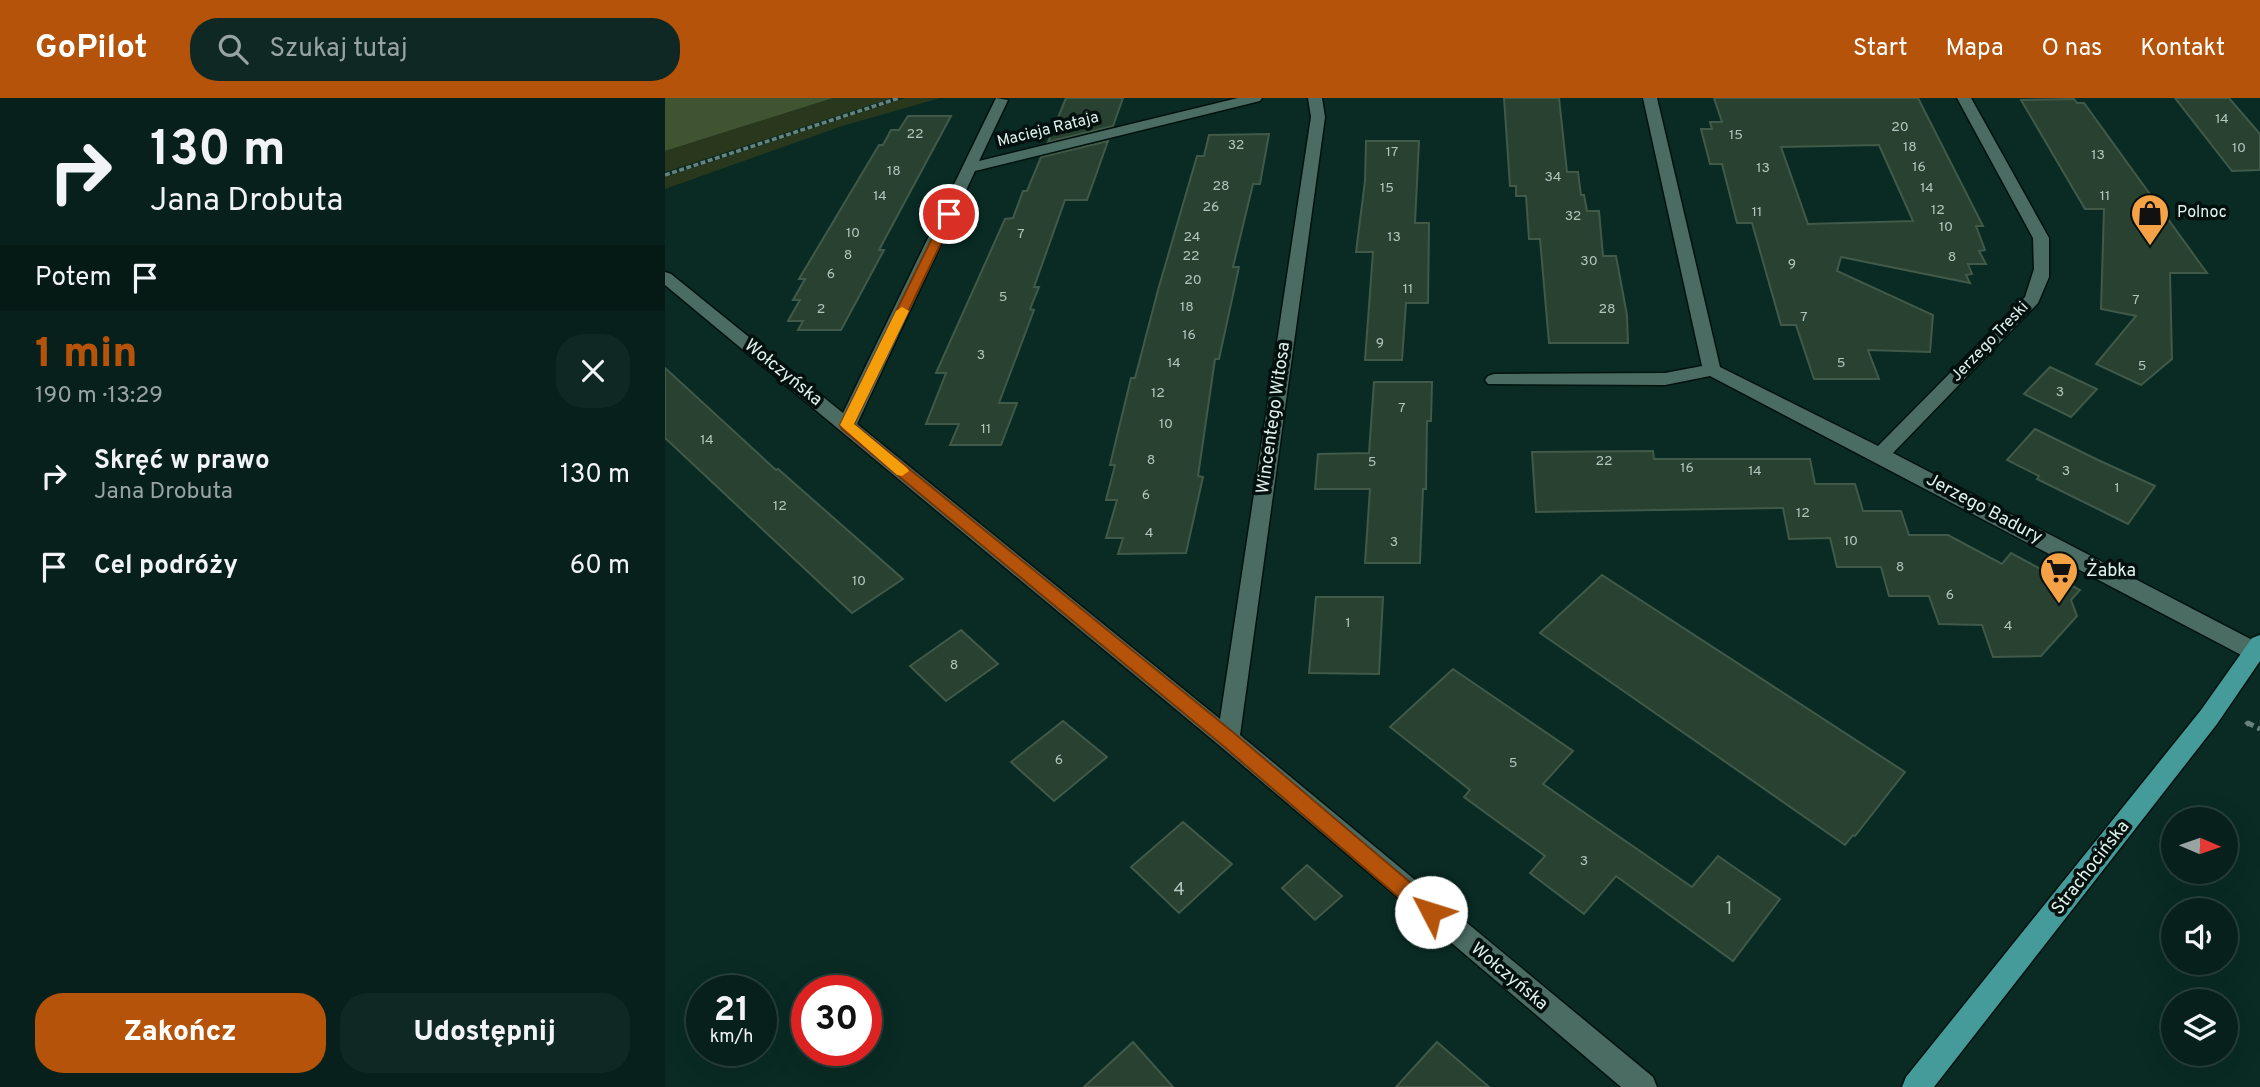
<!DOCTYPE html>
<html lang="pl">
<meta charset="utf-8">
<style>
body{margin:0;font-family:Overpass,sans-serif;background:#102824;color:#f1f3f6;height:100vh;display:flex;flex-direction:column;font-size:26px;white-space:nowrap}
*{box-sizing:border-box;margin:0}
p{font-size:23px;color:#98a3a3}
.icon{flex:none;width:38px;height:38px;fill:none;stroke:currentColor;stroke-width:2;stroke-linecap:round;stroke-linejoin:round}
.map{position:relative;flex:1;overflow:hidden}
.drawer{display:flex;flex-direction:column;background:#07201b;width:665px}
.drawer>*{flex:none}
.guide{background:#07201b;color:#f1f3f6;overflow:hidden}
.needle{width:46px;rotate:92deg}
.fabs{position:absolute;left:1496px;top:709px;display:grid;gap:14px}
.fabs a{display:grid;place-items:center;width:77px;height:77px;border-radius:50%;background:#07201b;box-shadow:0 7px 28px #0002,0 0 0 2px #283e3a;font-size:35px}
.speed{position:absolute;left:21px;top:877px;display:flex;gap:14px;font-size:35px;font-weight:700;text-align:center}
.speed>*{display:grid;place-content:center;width:91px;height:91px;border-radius:50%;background:#07201b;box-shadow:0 7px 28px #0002,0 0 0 2px #283e3a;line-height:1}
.speed small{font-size:18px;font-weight:400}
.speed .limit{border:10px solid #d22;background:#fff;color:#111}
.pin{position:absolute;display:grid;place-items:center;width:60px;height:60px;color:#fff;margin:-30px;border:4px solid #fff;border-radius:50%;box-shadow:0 2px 7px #0007}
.me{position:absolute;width:77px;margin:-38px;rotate:310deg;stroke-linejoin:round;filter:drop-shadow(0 0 5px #0008)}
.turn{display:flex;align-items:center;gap:24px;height:147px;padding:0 35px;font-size:32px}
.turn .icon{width:91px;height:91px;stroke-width:2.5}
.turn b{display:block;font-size:49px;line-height:60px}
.then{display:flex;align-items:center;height:66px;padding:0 35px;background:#0003;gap:14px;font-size:26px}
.round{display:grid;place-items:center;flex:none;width:74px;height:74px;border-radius:28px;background:#102824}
.head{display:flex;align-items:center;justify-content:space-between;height:119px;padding:0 35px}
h1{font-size:42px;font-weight:800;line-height:52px;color:#b45309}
.cta{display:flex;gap:14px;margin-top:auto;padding:14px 35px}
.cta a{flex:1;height:80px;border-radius:28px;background:#b45309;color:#fff;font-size:28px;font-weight:800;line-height:80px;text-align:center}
.cta a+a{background:#102824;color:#f1f3f6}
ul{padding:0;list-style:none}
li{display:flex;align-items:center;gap:21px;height:91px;padding:0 35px}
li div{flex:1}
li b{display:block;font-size:26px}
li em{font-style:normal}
header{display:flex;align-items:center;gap:42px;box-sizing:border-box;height:98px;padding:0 35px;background:#b45309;color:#fff}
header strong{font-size:33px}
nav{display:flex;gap:38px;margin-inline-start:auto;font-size:24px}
.search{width:490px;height:63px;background:#102824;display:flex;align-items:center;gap:18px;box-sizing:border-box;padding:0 24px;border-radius:28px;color:#98a3a3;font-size:26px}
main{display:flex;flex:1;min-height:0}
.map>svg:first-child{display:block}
</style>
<header>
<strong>GoPilot</strong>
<div class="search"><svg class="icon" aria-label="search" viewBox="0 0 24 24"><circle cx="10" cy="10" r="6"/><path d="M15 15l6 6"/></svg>Szukaj tutaj</div>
<nav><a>Start</a><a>Mapa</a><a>O nas</a><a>Kontakt</a></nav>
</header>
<main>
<section class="drawer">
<div class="guide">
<div class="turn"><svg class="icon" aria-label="right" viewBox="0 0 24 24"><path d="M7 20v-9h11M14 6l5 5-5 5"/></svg><div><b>130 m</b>Jana Drobuta</div></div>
<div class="then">Potem<svg class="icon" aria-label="arrive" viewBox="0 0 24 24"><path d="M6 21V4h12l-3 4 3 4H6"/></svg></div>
</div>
<div class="head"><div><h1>1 min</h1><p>190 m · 13:29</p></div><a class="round"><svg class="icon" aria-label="close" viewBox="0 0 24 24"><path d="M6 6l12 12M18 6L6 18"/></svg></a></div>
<ul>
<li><svg class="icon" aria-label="right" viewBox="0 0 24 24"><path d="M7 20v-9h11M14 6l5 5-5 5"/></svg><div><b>Skręć w prawo</b><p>Jana Drobuta</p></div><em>130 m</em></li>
<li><svg class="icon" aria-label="arrive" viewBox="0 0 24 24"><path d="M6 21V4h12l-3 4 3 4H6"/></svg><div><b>Cel podróży</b></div><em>60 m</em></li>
</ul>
<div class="cta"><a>Zakończ</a><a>Udostępnij</a></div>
</section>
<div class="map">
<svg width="1595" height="989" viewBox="0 0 1595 989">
<rect width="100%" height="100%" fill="#092b24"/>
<g fill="#29381c">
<path d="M168,0H227L0,74V53Z"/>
<path d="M240,0H275L177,28L0,91V79Z"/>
</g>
<path fill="#415431" d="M0,0H168L0,53Z"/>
<g fill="#294131" stroke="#405948" stroke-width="2" fill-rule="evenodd">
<path d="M401,0H458L448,28L383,44Z"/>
<path d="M839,0H894L902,74H913L916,97H919L922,113H934L938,158H951L962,217L963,245H884L875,141H864L861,98H851V88H845Z"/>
<path d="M1049,0H1253L1318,128H1311L1320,152L1314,153L1321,166H1303L1307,176L1301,177L1305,185L1176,159L1172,173L1268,217L1265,254L1203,252L1214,281H1149L1131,227H1116L1087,125H1072L1057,66H1045L1036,31H1047L1045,24H1057ZM1214,47L1248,123L1143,126L1116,49Z"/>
<path d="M1510,0H1564L1595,36V72L1567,73Z"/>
<path d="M1409,1L1412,5H1419L1542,175H1505L1507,261L1476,287L1431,266L1471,218L1436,211L1439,111H1420L1356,2Z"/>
<path d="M243,18H286L214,152H219L176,232H133L138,223H123L135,202H128L140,181H134L214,47H218L226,32H234Z"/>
<path d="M604,36L595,86H588L568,169H574L566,206L554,261H550L533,378L538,379L521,455L453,456L458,440H441L452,402H441L450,367H445L466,280H470L493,192L532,58H539L544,37Z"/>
<path d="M443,43L422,102H400L369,189H374L365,211L369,212L334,305H352L336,347H285L294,326H261L281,275H271L340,121L348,120L358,93H362L376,59Z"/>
<path d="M701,43H754L750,125H764L763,205H741L737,262H700L708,154H691L700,83Z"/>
<path d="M1385,269L1432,291L1406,319L1359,296Z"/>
<path d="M0,270L111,372L113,371L238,481L187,515L0,340Z"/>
<path d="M709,284H767L766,323H762L761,391H758L755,465H700L705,391H650L653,356L704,355Z"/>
<path d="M1370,331L1433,362L1490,388L1463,426L1451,420L1372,381L1374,378L1342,362Z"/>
<path d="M988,353L989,361H1145L1150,386H1190L1198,413H1236L1244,437H1283L1337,466L1346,455L1415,492L1406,502L1412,518L1376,558L1328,559L1317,527L1274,526L1264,498H1224L1216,469H1172L1165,440L1124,441L1118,410L871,414L867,354Z"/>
<path d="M937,477L1240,674L1190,738L1188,737L1180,747L875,535Z"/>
<path d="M651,499H718L714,576L644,575Z"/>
<path d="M296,532L333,566L281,603L245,568Z"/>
<path d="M788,571L908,653L878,686L1027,789L1053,758L1115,801L1068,863L951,778L919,816L865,775L880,758L799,699L805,692L725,629Z"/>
<path d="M398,623L442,659L389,703L346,664Z"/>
<path d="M518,724L567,766L514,815L466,769Z"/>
<path d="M642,767L677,798L650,822L617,790Z"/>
<path d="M468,944L508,989H419Z"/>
<path d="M772,944L824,989H731Z"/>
</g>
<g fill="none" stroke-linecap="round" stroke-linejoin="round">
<defs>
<g id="minor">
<path d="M331,0L343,2L314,63L573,0H597L595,3L310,73L192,326L555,621L646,19L643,0H657L660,19L575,637L988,979L992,989H956L555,648L0,187V174L6,176L178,315Z"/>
<path d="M978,0H992L1055,269L1213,348L1360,199L1369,171L1368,140L1292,0H1306L1384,140V179L1373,205L1228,355L1595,546V561L1582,560L1045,278L1000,287L823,286L820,282L823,278L829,276L1000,275L1037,268Z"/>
</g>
<path id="major" d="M1595,537V563L1552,626L1269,989H1237L1241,979L1536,612L1587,540Z"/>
</defs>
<use href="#minor" stroke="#00120d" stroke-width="3"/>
<use href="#major" stroke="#00120d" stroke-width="3"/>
<path stroke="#67827c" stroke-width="3.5" stroke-dasharray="5 2.5" stroke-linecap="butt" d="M0,77L234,0"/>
<path stroke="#67827c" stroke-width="5" stroke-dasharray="9 4.5" stroke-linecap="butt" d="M1581,627L1583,625L1595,631"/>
<use href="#minor" fill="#4a6c63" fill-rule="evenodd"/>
<use href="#major" fill="#459b9a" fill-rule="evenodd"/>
</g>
<path fill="#b45309" stroke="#753606" stroke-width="2" d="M280,114L290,116L189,326L569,635L773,808L776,814L773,821L766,823L759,821L556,646L177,331L175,327Z"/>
<path fill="#f59e0b" d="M237,209L244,213L189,326L242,370L244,373L237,378L232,377L175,327L231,213Z"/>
<defs>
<symbol id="shop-pin" viewBox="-11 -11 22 30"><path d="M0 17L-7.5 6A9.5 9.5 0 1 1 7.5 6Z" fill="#f5a246" stroke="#04100d"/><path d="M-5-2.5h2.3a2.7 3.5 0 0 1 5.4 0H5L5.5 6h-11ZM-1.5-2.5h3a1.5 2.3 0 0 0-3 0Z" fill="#111"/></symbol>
<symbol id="supermarket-pin" viewBox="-11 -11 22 30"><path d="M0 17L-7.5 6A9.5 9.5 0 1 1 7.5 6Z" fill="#f5a246" stroke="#04100d"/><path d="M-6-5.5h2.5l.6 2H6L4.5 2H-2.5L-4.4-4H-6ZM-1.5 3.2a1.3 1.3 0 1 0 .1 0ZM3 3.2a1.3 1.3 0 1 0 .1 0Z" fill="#111"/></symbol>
</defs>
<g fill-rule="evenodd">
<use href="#shop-pin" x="1463" y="93" width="44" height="60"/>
<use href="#supermarket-pin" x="1372" y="451" width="44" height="60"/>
</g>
<g text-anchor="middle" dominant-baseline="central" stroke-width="7" stroke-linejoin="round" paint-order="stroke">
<g font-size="14" fill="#b2c6be">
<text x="1557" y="21">14</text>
<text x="1235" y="29">20</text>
<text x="250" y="36">22</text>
<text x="1071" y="37">15</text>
<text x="571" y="47">32</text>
<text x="1245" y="49">18</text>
<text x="1574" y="50">10</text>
<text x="727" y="54">17</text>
<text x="1433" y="57">13</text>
<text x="1254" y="69">16</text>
<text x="1098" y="70">13</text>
<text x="229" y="73">18</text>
<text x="888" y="79">34</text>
<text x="556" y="88">28</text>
<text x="722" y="90">15</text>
<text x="1262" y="90">14</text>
<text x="215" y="98">14</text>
<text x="1440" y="98">11</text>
<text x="546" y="109">26</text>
<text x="1273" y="112">12</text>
<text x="1092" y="114">11</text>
<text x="908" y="118">32</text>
<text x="1281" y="129">10</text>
<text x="188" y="135">10</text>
<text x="356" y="136">7</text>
<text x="527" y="139">24</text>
<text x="729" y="139">13</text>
<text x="183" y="157">8</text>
<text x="526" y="158">22</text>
<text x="1287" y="159">8</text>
<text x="924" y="163">30</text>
<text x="1127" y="166">9</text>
<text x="166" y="176">6</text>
<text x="528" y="182">20</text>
<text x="743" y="191">11</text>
<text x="338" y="199">5</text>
<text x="1471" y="202">7</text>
<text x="522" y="209">18</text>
<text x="156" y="211">2</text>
<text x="942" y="211">28</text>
<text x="1139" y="219">7</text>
<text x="524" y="237">16</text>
<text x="715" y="245">9</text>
<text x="316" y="257">3</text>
<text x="509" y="265">14</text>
<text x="1176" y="265">5</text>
<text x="1477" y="268">5</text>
<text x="1395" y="294">3</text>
<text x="493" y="295">12</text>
<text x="737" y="310">7</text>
<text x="501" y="326">10</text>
<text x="321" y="331">11</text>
<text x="42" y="342">14</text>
<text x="486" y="362">8</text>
<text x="939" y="363">22</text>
<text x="707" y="364">5</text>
<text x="1022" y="370">16</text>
<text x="1090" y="373">14</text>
<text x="1401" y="373">3</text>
<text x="1452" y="390">1</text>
<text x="481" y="397">6</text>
<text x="115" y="408">12</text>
<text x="1138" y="415">12</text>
<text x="484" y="435">4</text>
<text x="1186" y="443">10</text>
<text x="729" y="444">3</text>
<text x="1235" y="469">8</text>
<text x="194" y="483">10</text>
<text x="1285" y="497">6</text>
<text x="683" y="525">1</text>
<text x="1343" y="528">4</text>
<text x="289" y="567">8</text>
<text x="394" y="662">6</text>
<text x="848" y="665">5</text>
<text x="919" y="763">3</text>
</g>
<g font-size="16" fill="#e0f2ed" stroke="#04100d">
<text transform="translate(383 32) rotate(-14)">Macieja Rataja</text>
<text transform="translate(1325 244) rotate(-46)">Jerzego Treski</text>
</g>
<g font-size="16" fill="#e0f2ed" stroke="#04100d" text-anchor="start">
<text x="1512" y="115">Polnoc</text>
</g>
<g font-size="18" fill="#e0f2ed" stroke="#04100d">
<text transform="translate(118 275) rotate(39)">Wołczyńska</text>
<text transform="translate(609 320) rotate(-82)">Wincentego Witosa</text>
<text transform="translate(1319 411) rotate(28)">Jerzego Badury</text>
<text transform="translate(1426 770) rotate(-52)">Strachocińska</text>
<text transform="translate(844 879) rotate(40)">Wołczyńska</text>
</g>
<g font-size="18" fill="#e0f2ed" stroke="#04100d" text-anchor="start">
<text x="1421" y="473">Żabka</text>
</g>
<g font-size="18" fill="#b2c6be">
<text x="514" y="792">4</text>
<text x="1064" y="811">1</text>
</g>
</g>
</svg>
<div class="fabs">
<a><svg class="needle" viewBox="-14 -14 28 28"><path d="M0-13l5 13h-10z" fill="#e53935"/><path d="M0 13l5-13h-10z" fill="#98a3a3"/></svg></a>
<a><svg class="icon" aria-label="sound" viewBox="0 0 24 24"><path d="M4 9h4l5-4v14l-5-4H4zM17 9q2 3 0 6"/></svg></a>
<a><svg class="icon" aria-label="layers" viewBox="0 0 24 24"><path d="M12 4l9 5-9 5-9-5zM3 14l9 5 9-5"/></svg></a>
</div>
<div class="speed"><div>21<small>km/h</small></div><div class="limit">30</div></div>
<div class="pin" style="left:284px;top:116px;background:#d93025"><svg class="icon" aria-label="arrive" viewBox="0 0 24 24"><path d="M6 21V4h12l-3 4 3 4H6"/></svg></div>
<svg class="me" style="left:766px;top:814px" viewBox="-20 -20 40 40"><circle r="19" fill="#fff"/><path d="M0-13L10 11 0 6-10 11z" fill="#b45309"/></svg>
</div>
</main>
